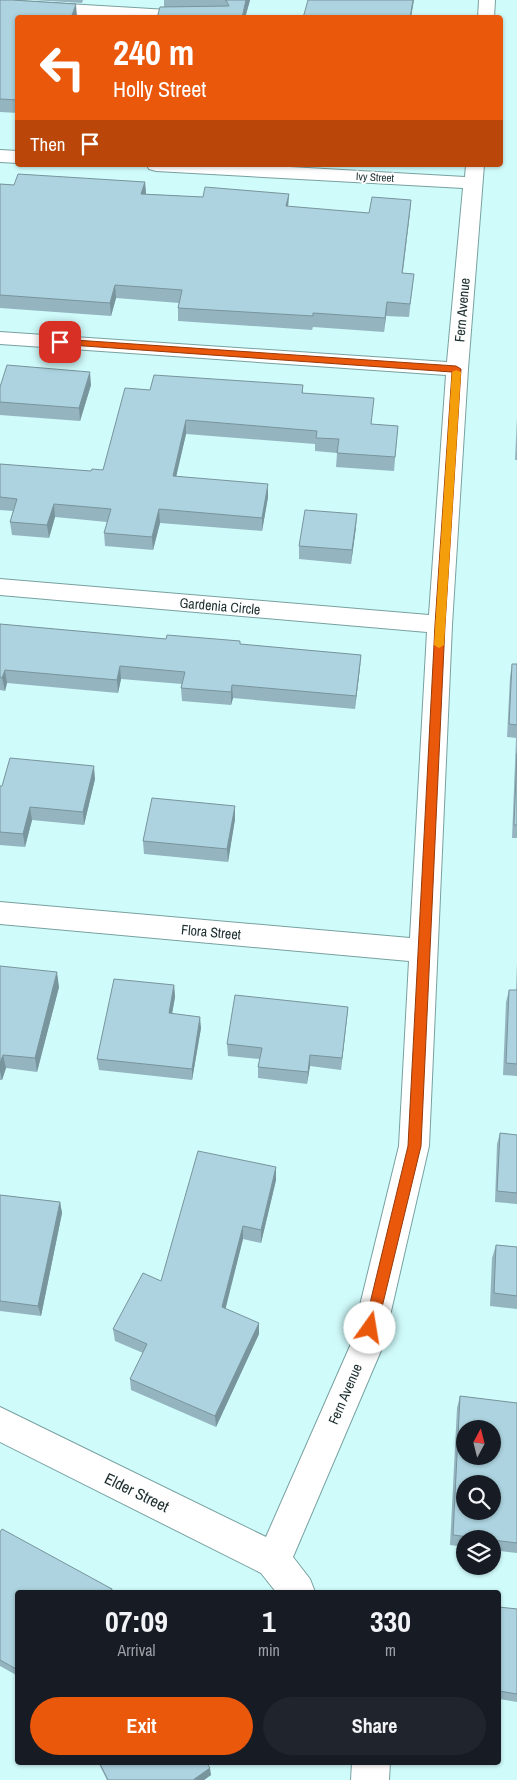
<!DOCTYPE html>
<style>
body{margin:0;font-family:"Archivo Narrow",sans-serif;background:#20242c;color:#f1f3f6;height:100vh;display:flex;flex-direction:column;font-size:19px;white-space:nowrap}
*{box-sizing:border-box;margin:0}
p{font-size:16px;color:#9ea1a6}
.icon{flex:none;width:28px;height:28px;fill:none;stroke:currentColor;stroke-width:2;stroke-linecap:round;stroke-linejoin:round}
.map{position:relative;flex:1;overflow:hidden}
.panel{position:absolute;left:15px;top:1590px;width:486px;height:175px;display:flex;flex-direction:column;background:#171b24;border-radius:5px;box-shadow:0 1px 4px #0004}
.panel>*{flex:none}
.hud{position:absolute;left:15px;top:15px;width:488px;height:152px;border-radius:5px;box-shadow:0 1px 4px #0004;background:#ea580c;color:#fff;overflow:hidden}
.needle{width:32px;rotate:7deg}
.controls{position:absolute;left:456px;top:1420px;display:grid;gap:10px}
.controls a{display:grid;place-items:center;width:45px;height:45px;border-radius:50%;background:#171b24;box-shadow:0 1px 4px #0004;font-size:25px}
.pin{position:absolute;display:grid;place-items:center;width:42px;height:42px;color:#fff;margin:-21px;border-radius:10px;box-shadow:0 2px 8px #0006}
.me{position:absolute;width:55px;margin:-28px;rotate:13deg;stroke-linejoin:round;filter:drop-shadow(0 0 4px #0008)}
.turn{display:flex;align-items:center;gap:18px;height:105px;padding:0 15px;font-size:22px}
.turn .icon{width:65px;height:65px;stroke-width:2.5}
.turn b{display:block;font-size:35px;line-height:42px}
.then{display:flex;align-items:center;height:48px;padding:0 15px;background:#0003;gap:10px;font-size:19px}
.eta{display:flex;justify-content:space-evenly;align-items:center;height:85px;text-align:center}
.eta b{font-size:30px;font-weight:700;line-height:35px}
.action{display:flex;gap:10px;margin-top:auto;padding:10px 15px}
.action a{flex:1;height:58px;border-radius:30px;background:#ea580c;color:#fff;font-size:20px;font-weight:700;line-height:58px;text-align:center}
.action a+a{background:#20242c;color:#f1f3f6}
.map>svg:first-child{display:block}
</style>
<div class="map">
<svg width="517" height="1780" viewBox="0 0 517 1780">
<rect width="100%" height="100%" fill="#d0fbfb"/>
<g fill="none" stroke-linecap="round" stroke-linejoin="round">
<defs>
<g id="minor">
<path d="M0,0L219,13L225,14L227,18H126L0,10Z"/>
<path d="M479,0H495L494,18H478Z"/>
<path d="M0,150L18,151V163L0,162Z"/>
<path d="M147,165H255L465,177L466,165H484L468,369L452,625L429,1146L383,1346L293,1557L310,1579L315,1592H276L261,1573L0,1442V1407L266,1537L350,1346L399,1146L409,961L0,924V902L410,938L427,632L0,595V579L429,615L446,375L0,344V332L447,362L463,188L156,171L149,169Z"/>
<path d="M352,1762H390L389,1780H351Z"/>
</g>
</defs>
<use href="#minor" stroke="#78a0a0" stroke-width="2"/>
<use href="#minor" fill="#fff" fill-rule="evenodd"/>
</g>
<g fill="#94b5c0">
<path d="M0,0L77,17L18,18V113L0,112Z"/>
<path d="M32,0H83L82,3Z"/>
<path d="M164,0H250L245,18H157L164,7Z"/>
<path d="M145,182L146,194L203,197L289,194L288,207L369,213L411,200L402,273L414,274L409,317L386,316L384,332L313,327L312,330L178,321V308L179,303L116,298L111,316L0,308V184L14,185Z"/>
<path d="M91,385L80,421L0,415V387Z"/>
<path d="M303,385V393L372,424L398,426L394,471L336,467L337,453L315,451V444L186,434L176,477L268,497L262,531L160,523L153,550L105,546L104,533L107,522L55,517L49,538L12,535L10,522L13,511L0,510V464L91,471L103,470L150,390Z"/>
<path d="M517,417V460H515Z"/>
<path d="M356,527L351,564L299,559V546Z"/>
<path d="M0,624L166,639L240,641V644L361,655L355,709L233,698L231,705L182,701L181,688L182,684L121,679L118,693L7,683L5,691L0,690Z"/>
<path d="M512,664H517V838H512L516,738L507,737L510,677Z"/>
<path d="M95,779L84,825L32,820L25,847L0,845V786Z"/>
<path d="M235,819L228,862L144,854L143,841Z"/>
<path d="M517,962V1076L503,1075L506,1002L509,990H516Z"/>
<path d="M0,966L59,987L37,1072L6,1068L2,1080H0Z"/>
<path d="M174,985L175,997L172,1014L201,1028L192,1080L99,1070L97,1059Z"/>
<path d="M348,1007L341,1070L310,1066L307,1084L258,1078V1067L260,1059L228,1056L227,1044Z"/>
<path d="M500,1133L517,1135V1204L495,1202L497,1144Z"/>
<path d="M276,1167V1180L261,1243L243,1239L225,1308L259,1334L216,1427L131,1390L130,1379L143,1353L115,1341L113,1329Z"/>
<path d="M0,1195L60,1202L62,1213L41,1316L0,1311Z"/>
<path d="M496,1245L517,1247V1309L490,1306L492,1258Z"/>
<path d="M460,1396L517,1403V1553L492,1550V1539H465V1547L450,1545L457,1408Z"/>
<path d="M0,1532L112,1589L113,1592H18V1676L0,1666Z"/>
<path d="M499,1607L517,1609V1702L499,1699Z"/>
<path d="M98,1762H206L211,1775L204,1780H107Z"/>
</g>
<g fill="#78949c">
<path d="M246,0H250L245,18H242Z"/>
<path d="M413,0H414L411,18H410Z"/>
<path d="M76,4L77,17V18H71Z"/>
<path d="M145,182L146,195L141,194Z"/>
<path d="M289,194L288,207L286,206Z"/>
<path d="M411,200L410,213L401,287L402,273Z"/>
<path d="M115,285L116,298L111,316L110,303Z"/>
<path d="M387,302L386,316L384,332L385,318Z"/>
<path d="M90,372L91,385L80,421L79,408Z"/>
<path d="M186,420V434L173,490V476Z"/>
<path d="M268,484V497L262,531V518Z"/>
<path d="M54,504L55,517L49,538L47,525Z"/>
<path d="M159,509L160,523L153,550L152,537Z"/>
<path d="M357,514L356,527L351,564L352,550Z"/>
<path d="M361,655L360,668L355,709L356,696Z"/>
<path d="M120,666L121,679L118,693L117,680Z"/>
<path d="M5,670L7,683L5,691L2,678Z"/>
<path d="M232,685L233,698L231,705V692Z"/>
<path d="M94,766L95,779L84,825L83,812Z"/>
<path d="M235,806V819L228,862L227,849Z"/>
<path d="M30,807L32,820L25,847L23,834Z"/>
<path d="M57,972L59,987L37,1072L35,1058Z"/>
<path d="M174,985L175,997L170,1025L169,1013Z"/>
<path d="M348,1007L347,1018L341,1070L342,1058Z"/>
<path d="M200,1017L201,1028L192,1080V1069Z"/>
<path d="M3,1055L6,1068L2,1080L0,1071V1063Z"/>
<path d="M310,1055V1066L307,1084L308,1072Z"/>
<path d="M276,1167V1180L261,1243V1230Z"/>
<path d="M60,1202L62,1213L41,1316L38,1306Z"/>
<path d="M243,1226V1239L223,1319L222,1307Z"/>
<path d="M259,1323V1334L216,1427L215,1416Z"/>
<path d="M210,1768L211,1775L204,1780H193Z"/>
</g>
<g fill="#acd3df" stroke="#78949c" fill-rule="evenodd">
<path d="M0,0H12L76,4L71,18H18V100L0,99Z"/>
<path d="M225,0H246L242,18H157L160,7L229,6L226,0Z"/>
<path d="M308,0H413L410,18H303Z"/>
<path d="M18,174L145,182L141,194L203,197L205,187L289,194L286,206L369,213L372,197L411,200L402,273L414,274L410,304L387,302L385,318L313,313V316L178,308L182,290L115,285L110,303L0,295V184L14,185Z"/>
<path d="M7,365L90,372L79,408L0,402V387Z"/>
<path d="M154,375L303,385L302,393L374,398L371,424L398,426L395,457L337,453L339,439L316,438L317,431L186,420L173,476L268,484L262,518L159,509L152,537L104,533L111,509L54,504L47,525L10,522L17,499L0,497V464L91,471L92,469L103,470L125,388L150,390Z"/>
<path d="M305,510L357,514L352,550L299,546Z"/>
<path d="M0,624L166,639L167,635L240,641V644L361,655L356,696L232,685L231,692L181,688L185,672L120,666L117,680L5,670L2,678L0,677Z"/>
<path d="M512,664H517V725L509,724Z"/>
<path d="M517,753V825H514Z"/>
<path d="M10,758L94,766L83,812L30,807L23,834L0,832V786H2Z"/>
<path d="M152,798L235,806L227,849L143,841Z"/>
<path d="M0,966L57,972L35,1058L3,1055L0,1063Z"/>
<path d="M114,979L174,985L169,1013L200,1017L192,1069L97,1059Z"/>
<path d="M509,990H517V1064L506,1063Z"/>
<path d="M235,995L348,1007L342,1058L310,1055L308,1072L258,1067L262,1048L227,1044Z"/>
<path d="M500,1133L517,1135V1193L497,1191Z"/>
<path d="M198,1151L276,1167L261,1230L243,1226L222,1307L259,1323L215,1416L130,1379L147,1344L113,1329L143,1273L161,1281Z"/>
<path d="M0,1195L60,1202L38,1306L0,1301Z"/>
<path d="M496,1245L517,1247V1296L494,1293Z"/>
<path d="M460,1396L517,1403V1543L492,1540V1539H485L453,1535ZM465,1429H492V1456H465ZM465,1484H492V1511H465Z"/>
<path d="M2,1529L112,1589L111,1592H18V1670L0,1660V1532Z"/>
<path d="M499,1607L517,1609V1694L499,1691Z"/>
<path d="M99,1762H206L210,1768L193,1780H108Z"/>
</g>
<path fill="#ea580c" stroke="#983908" d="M60,339L456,366L461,369L445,625L421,1146L377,1328L375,1333L370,1334L366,1333L364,1328L408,1146L435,625L452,372L56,344V340Z"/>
<path fill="#f59e0b" d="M456,370L461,372L444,645L439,648L434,645L452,372Z"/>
<g text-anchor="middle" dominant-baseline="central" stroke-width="4" stroke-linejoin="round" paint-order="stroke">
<g font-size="11" fill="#1c2d2d" stroke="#fefefe">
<text transform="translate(375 177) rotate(3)">Ivy Street</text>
</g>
<g font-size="14" fill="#1c2d2d" stroke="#fefefe">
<text transform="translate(462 310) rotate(-85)">Fern Avenue</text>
<text transform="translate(220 606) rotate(5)">Gardenia Circle</text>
<text transform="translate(211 932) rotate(5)">Flora Street</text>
<text transform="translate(345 1394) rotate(-67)">Fern Avenue</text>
</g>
<g font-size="16" fill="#1c2d2d" stroke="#fefefe">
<text transform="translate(137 1492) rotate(26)">Elder Street</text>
</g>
</g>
</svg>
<div class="controls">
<a><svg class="needle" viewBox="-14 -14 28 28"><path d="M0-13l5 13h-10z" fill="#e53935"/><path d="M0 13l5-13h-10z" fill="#9ea1a6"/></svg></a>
<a><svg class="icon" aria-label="search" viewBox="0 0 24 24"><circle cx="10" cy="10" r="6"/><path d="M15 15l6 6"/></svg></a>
<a><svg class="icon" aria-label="layers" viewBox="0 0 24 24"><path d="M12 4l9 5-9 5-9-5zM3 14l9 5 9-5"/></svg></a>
</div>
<div class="pin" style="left:60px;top:342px;background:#d93025"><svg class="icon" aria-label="arrive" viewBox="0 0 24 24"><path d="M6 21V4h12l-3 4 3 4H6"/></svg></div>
<svg class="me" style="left:370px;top:1328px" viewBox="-20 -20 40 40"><circle r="19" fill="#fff"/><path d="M0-13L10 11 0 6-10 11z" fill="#ea580c"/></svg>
<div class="hud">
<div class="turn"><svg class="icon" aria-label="left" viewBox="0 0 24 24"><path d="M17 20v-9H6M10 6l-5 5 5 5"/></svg><div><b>240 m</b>Holly Street</div></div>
<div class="then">Then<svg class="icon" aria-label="arrive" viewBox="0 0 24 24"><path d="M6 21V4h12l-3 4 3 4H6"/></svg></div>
</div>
<section class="panel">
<div class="eta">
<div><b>07:09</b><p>Arrival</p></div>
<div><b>1</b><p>min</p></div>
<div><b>330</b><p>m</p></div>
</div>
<div class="action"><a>Exit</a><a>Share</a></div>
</section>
</div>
